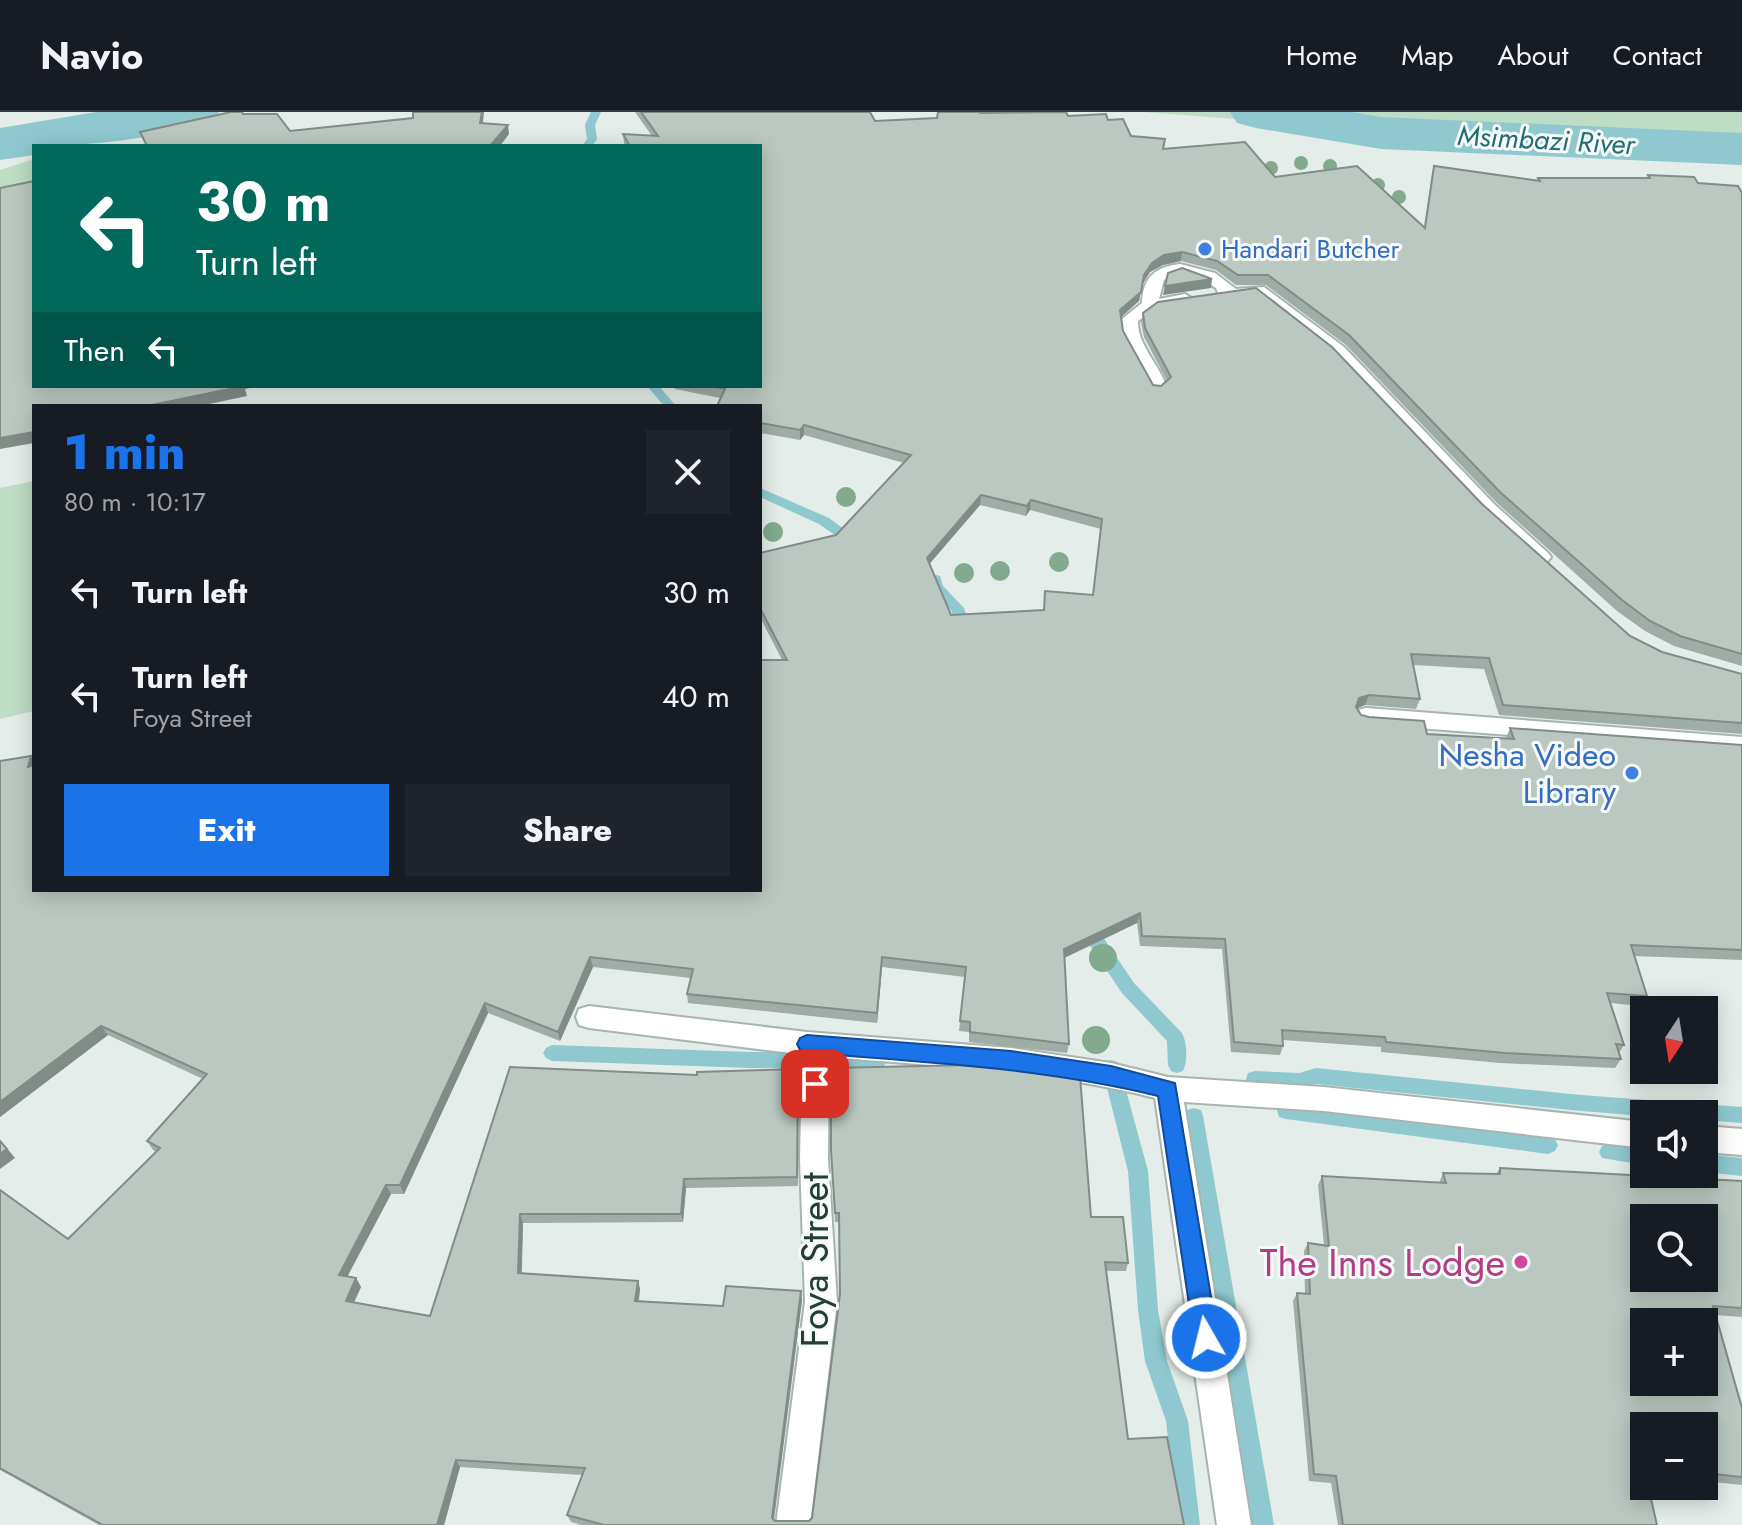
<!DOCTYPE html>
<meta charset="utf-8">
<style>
body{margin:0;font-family:Jost,sans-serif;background:#20242c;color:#f1f3f6;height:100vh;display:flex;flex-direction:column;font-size:30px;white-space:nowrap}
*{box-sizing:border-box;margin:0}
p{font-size:26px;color:#9ea1a6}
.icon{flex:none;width:44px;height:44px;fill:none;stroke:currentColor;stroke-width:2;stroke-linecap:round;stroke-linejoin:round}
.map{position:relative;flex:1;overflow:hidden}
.details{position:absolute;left:32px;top:292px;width:730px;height:488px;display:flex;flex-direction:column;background:#171b24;border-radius:0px;box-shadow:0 4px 20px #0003}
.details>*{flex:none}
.hud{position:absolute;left:32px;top:32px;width:730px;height:244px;border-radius:0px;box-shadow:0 4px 20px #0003;background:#00695c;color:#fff;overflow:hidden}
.needle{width:52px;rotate:192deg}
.buttons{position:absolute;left:1630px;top:884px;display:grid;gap:16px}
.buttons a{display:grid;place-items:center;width:88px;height:88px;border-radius:0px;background:#171b24;box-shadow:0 4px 20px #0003;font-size:40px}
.pin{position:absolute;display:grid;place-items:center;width:68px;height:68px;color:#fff;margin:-34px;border-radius:16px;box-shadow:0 4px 12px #0006}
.me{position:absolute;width:88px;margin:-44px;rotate:352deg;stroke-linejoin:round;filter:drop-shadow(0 0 6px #0008)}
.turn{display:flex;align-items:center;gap:28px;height:168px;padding:0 32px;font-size:36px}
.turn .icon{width:104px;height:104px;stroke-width:2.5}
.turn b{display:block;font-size:56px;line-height:68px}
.then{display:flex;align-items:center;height:76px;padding:0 32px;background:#0003;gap:16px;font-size:30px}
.round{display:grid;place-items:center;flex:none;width:84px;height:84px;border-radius:0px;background:#20242c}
.head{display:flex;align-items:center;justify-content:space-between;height:136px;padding:0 32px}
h1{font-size:48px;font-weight:800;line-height:60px;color:#1a73e8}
.action{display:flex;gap:16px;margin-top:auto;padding:16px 32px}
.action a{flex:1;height:92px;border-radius:0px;background:#1a73e8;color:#fff;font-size:32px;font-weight:800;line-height:92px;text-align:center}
.action a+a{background:#20242c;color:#f1f3f6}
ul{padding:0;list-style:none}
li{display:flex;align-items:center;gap:24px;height:104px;padding:0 32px}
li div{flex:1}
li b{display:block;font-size:30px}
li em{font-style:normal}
header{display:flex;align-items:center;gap:48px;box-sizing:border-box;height:112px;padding:0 40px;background:#171b24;border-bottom:2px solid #363941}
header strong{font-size:38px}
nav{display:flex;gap:44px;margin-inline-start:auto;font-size:28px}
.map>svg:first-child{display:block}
</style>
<header>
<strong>Navio</strong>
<nav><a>Home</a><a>Map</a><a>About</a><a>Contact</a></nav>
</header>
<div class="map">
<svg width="1742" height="1413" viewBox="0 0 1742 1413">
<rect width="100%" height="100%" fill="#e4ede9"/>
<g fill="#beddc5">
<path d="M1144,0H1742V45Z"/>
<path d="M34,47V78L0,89V58Z"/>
<path d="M34,369V599L0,607V376Z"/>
</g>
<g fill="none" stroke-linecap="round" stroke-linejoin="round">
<g fill="#8fc9cf" fill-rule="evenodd">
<path d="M591,0H601L595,13L597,27L592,34H582L587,27L585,13Z"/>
<path d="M647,274H659L676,294H664Z"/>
<path d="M760,376L829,406L864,432L857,436L852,435L819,412L760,385Z"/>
<path d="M929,461L940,464L943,474L964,496L972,520L970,523H960L951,498L922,465Z"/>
<path d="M1086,807L1092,809L1134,871L1182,921C1187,930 1188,949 1183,959L1177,961L1171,959L1168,953L1167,929L1122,881L1080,819L1077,814L1080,809Z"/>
<path d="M552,933L749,940H878L884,942L887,948L884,954L878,956H749L552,949L546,946L543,941L546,936Z"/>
<path d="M1111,948L1118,950L1120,956L1148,1059L1158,1198L1167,1249L1188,1309L1200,1413H1178L1166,1309L1145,1249L1138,1198L1128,1059L1102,956L1104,950Z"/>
<path d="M1316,956L1581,983L1742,995V1011L1704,1008V1002L1644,1004L1581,999L1316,972L1299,977L1255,975L1248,973L1246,967L1248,961L1255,959L1299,961Z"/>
<path d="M1286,991L1548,1024L1555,1027L1558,1033L1555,1039L1548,1042L1286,1007L1279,1005L1277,999L1279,993Z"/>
<path d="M1194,996L1201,998L1203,1004L1274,1413H1252L1185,1004L1187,998Z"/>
<path d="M1609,1031L1644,1035V1053L1602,1046L1599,1040L1602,1034Z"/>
<path d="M1704,1042L1742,1046V1064L1704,1060Z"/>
</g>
<g fill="#8fc9cf" fill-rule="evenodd">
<path d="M96,0H219L212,11C153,26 94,34 34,34V43L0,48V16Z"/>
<path d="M1230,0H1352L1381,5L1742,21V53L1381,37L1256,16L1237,11Z"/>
</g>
<defs>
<g id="minor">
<path d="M1180,152L1215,161L1236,177L1264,175L1344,235L1494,392L1548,441L1551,445L1548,449H1534L1480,400L1332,243L1255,183L1220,186L1216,176C1199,165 1182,156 1164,168L1159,187L1185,182L1193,187L1191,190L1155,197L1138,209C1137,233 1160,253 1167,276L1158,281L1152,280L1142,256L1124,227L1122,207L1142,191C1143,165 1155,155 1180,152Z"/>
<path d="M1366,596L1742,625V641L1366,612L1358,610L1355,604L1358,598Z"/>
<path d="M589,894L807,920L1011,936L1111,951L1168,965L1324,975L1644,1010V1036L1324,999L1184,990L1251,1413H1217L1155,986C1048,959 938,954 829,945L828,1047L837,1190L810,1413H776L805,1190L800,1047L802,948L799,942L589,916L579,913L576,905L579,897Z"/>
<path d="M1704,1014L1742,1017V1043L1704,1040Z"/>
</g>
</defs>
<use href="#minor" stroke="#a7b5b0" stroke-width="4"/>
<use href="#minor" fill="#fff" fill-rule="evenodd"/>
</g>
<g fill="#81aa8f">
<circle cx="1301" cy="51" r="7"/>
<circle cx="1330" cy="54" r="7"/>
<circle cx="1271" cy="56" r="7"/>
<circle cx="1378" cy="73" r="7"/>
<circle cx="1399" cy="85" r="7"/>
<circle cx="846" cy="385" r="10"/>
<circle cx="773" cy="420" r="10"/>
<circle cx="1059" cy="450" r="10"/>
<circle cx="1000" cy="459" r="10"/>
<circle cx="964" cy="461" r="10"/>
<circle cx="1103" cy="846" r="14"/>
<circle cx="1096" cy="928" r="14"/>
</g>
<g fill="#a0aca6" fill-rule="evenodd">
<path d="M635,0H870L875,9L937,6L938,0H981V1L1068,4L1108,8L1131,24L1163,37L1275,65L1424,115L1432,63L1434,54L1537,68L1538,66H1647L1648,63L1698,71L1742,81V554L1674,534L1645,519L1617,499L1496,390L1346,233L1266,173H1236L1216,158L1181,149L1163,153L1150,160L1142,173L1139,189L1121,205L1123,219L1153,273L1161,274L1167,269L1144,225L1141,210L1143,201L1482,392L1630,524L1662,540L1742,562V622L1499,603L1484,557L1413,553L1420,587L1416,597L1365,593L1357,596L1361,603L1427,622L1506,626L1510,616L1742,633V848L1634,844L1647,884L1640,894L1611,891L1624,933L1619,941L1621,947L1615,956L1500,951L1381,940V935L1283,928V934L1280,943L1231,940L1222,837L1140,834L1137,811L1064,846L1069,932L1067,941L969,930V920L959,919L965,865L882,855L877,911L688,891L687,882L691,866L593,855L560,929L488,901L404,1082H391L347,1164L356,1166L361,1175L354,1190L430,1204L510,955L799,967L798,1074L686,1076L683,1110L523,1111L522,1161L638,1169L640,1177L639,1189L723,1194L802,1188L774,1408L775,1409H809L812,1406L840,1182L839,1110H835L831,1038L1091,1105L1128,1151L1126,1159H1106L1128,1327L1184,1413H581L571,1410L567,1403L582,1363L460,1355L444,1413H99L0,1358V1078L68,1127L156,1040L153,1038L147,1029L203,967L108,923L0,1005L34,778H760L782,548L760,505V441L836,423L904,351L804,323L800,328L760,321V294L675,277L673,274H760V34H626L624,31L623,22L652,24ZM980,393L1026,404L1030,398L1101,417L1093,483L1044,498L951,503L929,452Z"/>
<path d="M1500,1056L1742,1069V1205L1715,1203L1742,1296V1373L1704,1369V1314H1644V1374L1657,1413H1338L1331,1371L1309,1369L1293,1189L1297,1181L1305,1182L1304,1139L1308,1131L1324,1133L1318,1073L1322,1064L1439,1071L1443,1061L1496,1062Z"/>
</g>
<g fill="#828c87">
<path d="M482,0H484L482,20L480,11Z"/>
<path d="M508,13L509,22L500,34H490Z"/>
<path d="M1182,140L1181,149L1163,153L1150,160L1142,173L1139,189L1119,207L1120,198L1152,151L1164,143Z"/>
<path d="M1212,167L1211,176L1163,183L1165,174Z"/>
<path d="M244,274H260L245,277L247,284L200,294H147Z"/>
<path d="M804,313V323L800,328V318Z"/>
<path d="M34,320V331L0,337V326Z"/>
<path d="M981,383L980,393L926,456L927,446Z"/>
<path d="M1031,388L1030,398L1026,404L1027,394Z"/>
<path d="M1369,583L1365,593L1355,597L1359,586Z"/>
<path d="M31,644L34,650V664L28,655Z"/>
<path d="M1140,801L1137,811L1062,847L1064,837Z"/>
<path d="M590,845L593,855L560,929L558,920Z"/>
<path d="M882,845V855L877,911V901Z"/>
<path d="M485,891L488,901L404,1082L400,1073Z"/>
<path d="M101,914L108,923L0,1005V990Z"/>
<path d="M0,1028L15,1046L0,1057Z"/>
<path d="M684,1067L686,1076L683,1110L681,1102Z"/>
<path d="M386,1073L391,1082L344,1171L339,1163Z"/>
<path d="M520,1102L523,1111L521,1170L518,1161Z"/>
<path d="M356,1166L361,1175L351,1197L346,1189Z"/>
<path d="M638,1169L640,1177L637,1198L635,1189Z"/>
<path d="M801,1179L802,1188L773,1413L772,1406Z"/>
<path d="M456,1348L460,1355L444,1413H437Z"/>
</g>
<g fill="#bac8c1" stroke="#828c87" stroke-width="2" fill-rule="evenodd">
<path d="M231,0H242L243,2H277L290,19L413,6V0H482L480,11L508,13L490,34H147L140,20Z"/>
<path d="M641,0H870L875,9L937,6L938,0H980V1L1066,0L1068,4L1106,2L1108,8L1123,7L1131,24L1165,27L1163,37L1245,30L1275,65L1357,54L1425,116L1434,54L1540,69L1538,66H1650L1648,63L1694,65L1698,71L1738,74L1742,81V542L1680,524L1650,509L1622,488L1500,380L1349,223L1268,163H1238L1217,149L1182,140L1164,143L1152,151L1144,163L1141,180L1120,198L1123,219L1153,273L1161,274L1171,265L1145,216L1143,201L1158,190L1256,176L1332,235L1482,392L1630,524L1662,540L1742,562V611L1503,593L1489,546L1411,542L1420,587L1369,583L1359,586L1356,595L1361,603L1369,605L1424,609L1427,622L1514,627L1510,616L1742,633V838L1631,833L1647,884L1607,881L1624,933L1616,932L1621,947L1505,941L1386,930L1385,925L1282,918L1283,934L1234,930L1225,827L1142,824L1140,801L1064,837L1069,932L970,920V910L960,909L966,855L882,845L877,901L687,882L693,857L590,845L558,920L485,891L400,1073H386L339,1163L356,1166L346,1189L430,1204L510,955L697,963V960L798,957L797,1065L684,1067L681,1102H520L518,1161L638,1169L635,1189L723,1194L726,1174L801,1179L772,1406L775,1409H809L812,1406L840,1182L839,1101H835L831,1038V956L969,953V950L1080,964L1091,1105H1123L1128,1151L1105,1150L1128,1327L1167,1325L1184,1413H604L567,1403L585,1356L456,1348L437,1413H103L0,1356V1078L68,1127L160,1036L147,1029L207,962L101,914L0,990V649L31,644L28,655L34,653V778H760V548H787L760,496V441L836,423L911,343L804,313L800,318L760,311V294H717L725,277L711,274H760V34H630L623,22L658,24ZM981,383L1027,394L1031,388L1102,407L1093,483L1045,479L1044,498L951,503L927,446Z"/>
<path d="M34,69V274H244L147,294H34V320L0,326V76Z"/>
<path d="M1182,156L1212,167L1165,174L1168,161Z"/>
<path d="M0,1029L7,1037L0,1042Z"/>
<path d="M1500,1056L1742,1069V1196L1713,1194L1742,1296V1365L1704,1361V1314H1644V1374H1648L1657,1413H1343L1336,1364L1314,1362L1297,1181L1310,1182L1308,1131L1329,1134L1322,1064L1446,1071L1443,1061L1500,1062ZM1644,1106H1704V1166H1644ZM1644,1210H1704V1270H1644Z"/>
</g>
<path fill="#1a73e8" stroke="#114b97" stroke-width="2" d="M807,923L1011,939L1111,954L1175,971L1218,1226L1214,1234L1206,1238L1197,1234L1194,1226L1158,984C1048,957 936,951 824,942L826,972L823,978L815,981L808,978L805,972V948L797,932L800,926Z"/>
<g fill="#3f7fe0" stroke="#f5f9f7" stroke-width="3">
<circle cx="1205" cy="137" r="8"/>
<circle cx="1632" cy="661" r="8"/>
</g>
<circle fill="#d1479c" stroke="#f5f9f7" stroke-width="3" cx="1521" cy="1150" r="8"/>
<g text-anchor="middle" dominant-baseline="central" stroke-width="6" stroke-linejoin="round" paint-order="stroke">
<g font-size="26" fill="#366cbe" stroke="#f5f9f7" text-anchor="start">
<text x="1221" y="137">Handari Butcher</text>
</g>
<g font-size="28" font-style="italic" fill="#216e77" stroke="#f5f9f7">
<text transform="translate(1546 28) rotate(3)">Msimbazi River</text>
</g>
<g font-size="32" fill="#366cbe" stroke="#f5f9f7" text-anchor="end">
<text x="1616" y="643">Nesha Video<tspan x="1616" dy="37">Library</tspan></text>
</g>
<g font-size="38" fill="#243e36" stroke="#f5f9f7">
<text transform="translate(814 1148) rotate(-90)">Foya Street</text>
</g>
<g font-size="38" fill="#b23c85" stroke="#f5f9f7" text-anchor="end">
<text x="1505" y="1150">The Inns Lodge</text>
</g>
</g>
</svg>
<div class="buttons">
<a><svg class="needle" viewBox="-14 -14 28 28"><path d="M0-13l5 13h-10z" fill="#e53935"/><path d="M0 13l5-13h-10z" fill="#9ea1a6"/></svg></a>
<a><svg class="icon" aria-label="sound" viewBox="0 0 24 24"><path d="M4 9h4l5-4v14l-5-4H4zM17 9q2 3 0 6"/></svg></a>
<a><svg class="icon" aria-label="search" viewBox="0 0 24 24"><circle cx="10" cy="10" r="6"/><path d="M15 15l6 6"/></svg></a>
<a>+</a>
<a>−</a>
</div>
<div class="pin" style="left:815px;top:972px;background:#d93025"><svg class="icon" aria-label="arrive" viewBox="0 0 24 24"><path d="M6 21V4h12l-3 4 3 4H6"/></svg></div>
<svg class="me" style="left:1206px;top:1226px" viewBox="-20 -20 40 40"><circle r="17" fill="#1a73e8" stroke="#fff" stroke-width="3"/><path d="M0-11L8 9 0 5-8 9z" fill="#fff"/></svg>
<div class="hud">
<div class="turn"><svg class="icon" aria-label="left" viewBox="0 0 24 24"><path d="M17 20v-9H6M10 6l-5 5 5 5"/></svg><div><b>30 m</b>Turn left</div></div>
<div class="then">Then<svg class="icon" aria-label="left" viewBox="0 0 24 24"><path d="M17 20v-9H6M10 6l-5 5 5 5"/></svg></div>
</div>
<section class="details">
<div class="head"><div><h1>1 min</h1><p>80 m · 10:17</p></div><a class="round"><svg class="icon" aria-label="close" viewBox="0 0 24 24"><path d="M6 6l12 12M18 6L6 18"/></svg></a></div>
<ul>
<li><svg class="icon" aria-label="left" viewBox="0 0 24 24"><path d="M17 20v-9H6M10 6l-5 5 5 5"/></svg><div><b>Turn left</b></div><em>30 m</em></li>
<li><svg class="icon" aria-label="left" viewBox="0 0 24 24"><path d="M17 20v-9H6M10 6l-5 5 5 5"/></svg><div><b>Turn left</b><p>Foya Street</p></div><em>40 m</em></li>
</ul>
<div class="action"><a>Exit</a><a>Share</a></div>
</section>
</div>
